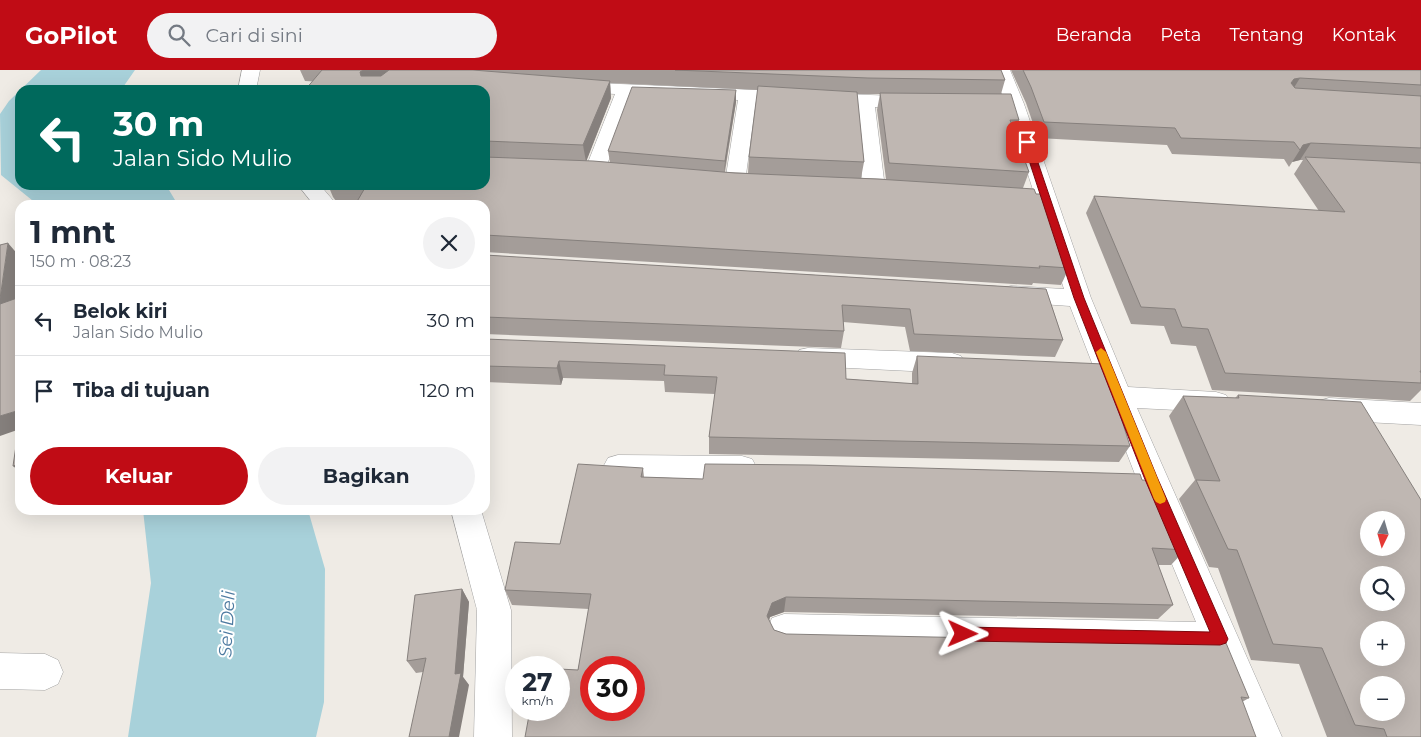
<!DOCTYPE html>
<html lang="id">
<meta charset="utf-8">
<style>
body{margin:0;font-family:Montserrat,sans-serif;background:#f2f2f3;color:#1f2937;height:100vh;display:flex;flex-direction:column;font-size:19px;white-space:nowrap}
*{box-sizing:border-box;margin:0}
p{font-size:16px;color:#747a83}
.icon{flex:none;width:28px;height:28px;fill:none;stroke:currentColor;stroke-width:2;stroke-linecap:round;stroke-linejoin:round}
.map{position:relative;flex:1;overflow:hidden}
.side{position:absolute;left:15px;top:130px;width:475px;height:315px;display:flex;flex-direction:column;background:#fff;border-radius:15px;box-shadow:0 5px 20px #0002}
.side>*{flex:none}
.banner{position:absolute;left:15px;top:15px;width:475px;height:105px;border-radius:15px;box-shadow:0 5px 20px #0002;background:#00695c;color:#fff;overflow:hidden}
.needle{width:32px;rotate:185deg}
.fabs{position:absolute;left:1360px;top:441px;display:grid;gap:10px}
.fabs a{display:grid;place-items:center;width:45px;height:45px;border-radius:50%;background:#fff;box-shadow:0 5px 20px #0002;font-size:25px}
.speed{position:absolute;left:505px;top:586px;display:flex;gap:10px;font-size:25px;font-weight:700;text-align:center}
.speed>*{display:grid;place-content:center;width:65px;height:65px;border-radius:50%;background:#fff;box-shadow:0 5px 20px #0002;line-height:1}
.speed small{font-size:12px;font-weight:400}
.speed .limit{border:8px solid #d22;background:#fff;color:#111}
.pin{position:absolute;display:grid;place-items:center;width:42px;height:42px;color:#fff;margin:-21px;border-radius:10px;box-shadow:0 2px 8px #0006}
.me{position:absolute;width:55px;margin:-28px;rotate:91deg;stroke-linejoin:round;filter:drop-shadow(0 0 4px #0008)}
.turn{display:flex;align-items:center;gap:18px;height:105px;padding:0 15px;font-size:22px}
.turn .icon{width:65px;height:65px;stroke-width:2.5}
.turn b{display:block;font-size:35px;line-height:42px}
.round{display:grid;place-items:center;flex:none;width:52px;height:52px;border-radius:26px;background:#f2f2f3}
.summary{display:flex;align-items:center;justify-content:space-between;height:85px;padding:0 15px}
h1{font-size:30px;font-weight:700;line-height:38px}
.action{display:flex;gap:10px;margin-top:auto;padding:10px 15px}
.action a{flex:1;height:58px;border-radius:30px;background:#c00c15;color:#fff;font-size:20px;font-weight:700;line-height:58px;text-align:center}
.action a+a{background:#f2f2f3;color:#1f2937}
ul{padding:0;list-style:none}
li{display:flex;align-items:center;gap:15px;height:70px;padding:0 15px;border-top:1px solid #e0e1e3}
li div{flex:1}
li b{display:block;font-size:19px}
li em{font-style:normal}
header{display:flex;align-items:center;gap:30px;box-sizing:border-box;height:70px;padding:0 25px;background:#c00c15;color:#fff}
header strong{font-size:24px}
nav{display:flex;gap:28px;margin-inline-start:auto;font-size:18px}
.search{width:350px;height:45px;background:#f2f2f3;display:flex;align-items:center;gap:12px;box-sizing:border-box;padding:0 18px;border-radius:28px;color:#747a83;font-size:19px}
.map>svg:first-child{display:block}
</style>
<header>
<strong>GoPilot</strong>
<div class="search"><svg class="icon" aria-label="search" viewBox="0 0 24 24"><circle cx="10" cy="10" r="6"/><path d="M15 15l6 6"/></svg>Cari di sini</div>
<nav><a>Beranda</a><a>Peta</a><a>Tentang</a><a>Kontak</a></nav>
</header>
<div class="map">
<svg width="1421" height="667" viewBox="0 0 1421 667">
<rect width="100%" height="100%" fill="#efebe5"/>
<g fill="#a8d1da">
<path d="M41,0H135L121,20H20V115H166L178,135H38L1,105L0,44L9,31Z"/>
<path d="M143,440H308L325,499L324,632L316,667H128L151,513Z"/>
</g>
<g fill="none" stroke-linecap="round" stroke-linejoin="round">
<defs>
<g id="minor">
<path d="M242,0H260L256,20H238Z"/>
<path d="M992,0H1010L1024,34L1091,228L1128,317L1216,322L1226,325L1230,332L1226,339L1216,342L1137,338L1282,667H1244L1210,585L784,576L772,572L767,560L772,548L784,544L1196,552L1136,407L1070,236L1011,232L1002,230L999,224L1002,218L1011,216L1064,219L1006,34Z"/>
<path d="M574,12L916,27L923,29L925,33L923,37L916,39L875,37L885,118L881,122L874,124L867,122L863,118L856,36L756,31L745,112L742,116L735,118L728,116L725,112L738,30L633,25L605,100L602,104L595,106L588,104L585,100L615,24L568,21L565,17L568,13Z"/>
<path d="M298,115H320L337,135H314Z"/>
<path d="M808,278L952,283L961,286L965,293L961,300L952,303L808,296L799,294L795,287L799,280Z"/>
<path d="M1329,328L1421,333V355L1329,350L1319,347L1315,339L1319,331Z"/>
<path d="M618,385L742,386L752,389L757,398L752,407L742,410L618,409L608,406L603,397L608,388Z"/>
<path d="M451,440H481L511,540L512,667H474L477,540Z"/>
<path d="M0,583L45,584L58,590L63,602L58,614L45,620L0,619Z"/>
</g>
</defs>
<use href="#minor" stroke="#a2a2a2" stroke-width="1"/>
<use href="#minor" fill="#fff" fill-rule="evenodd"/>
</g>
<g fill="#a49d99" fill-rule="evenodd">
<path d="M300,0H1001L1005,10L1001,24L1019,50L1015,64L1029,102L1023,118L1069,198L1061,215L1033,213L1032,215L485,182V135L336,131L333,127L328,115H485V20L305,11ZM610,13L758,20L749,87L748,103L725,102L736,32V20L608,81L610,92L586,91L611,28ZM857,24H880L877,40L886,109L861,108L864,92Z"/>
<path d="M1011,0H1421V320L1410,331L1212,320L1196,276L1171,274L1164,256L1131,254L1086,143L1094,126L1319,141L1294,104L1303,90H1300L1292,92L1289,97L1284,89L1172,84L1167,75L1038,68L1026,33Z"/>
<path d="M485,185L1046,219L1063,270L1055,287L910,281L905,257L843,252L844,261L841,278L485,264Z"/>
<path d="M485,269L846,309L912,314V303L917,286L1130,376L1119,392L709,384V367L715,324L665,322L664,311L563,308L561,315L485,312Z"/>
<path d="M1238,325L1421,667H1327L1299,594L1251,590L1218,498L1209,497L1179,429L1195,410L1169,346L1183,326L1235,328Z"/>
<path d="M643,398L644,407L703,409L1142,410L1185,480L1171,495H1158L1173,535L1158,549L784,542L770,547L769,550L774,560L786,564L1249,628L1242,632L578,600L589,539L512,535L505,520L560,474Z"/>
<path d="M462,519L469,532L463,607L469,615L423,602L416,603L407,591Z"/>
</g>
<g fill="#86807d">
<path d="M363,0H395L366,19L360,2Z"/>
<path d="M1300,8L1290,24L1291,13L1294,9Z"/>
<path d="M610,11L611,28L586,92L583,75Z"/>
<path d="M736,20V32L724,103L725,91Z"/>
<path d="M1311,73L1300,90L1292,92L1289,97L1303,75Z"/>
<path d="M8,173L20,187V195L13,249L0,234V229Z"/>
<path d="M559,291L563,308L561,315L557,298Z"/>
<path d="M20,340V359L0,366V346Z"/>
<path d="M20,394V402L13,396Z"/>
<path d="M462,519L469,532L463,607L469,615L459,667H448Z"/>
<path d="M786,527L784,542L770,547L765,561L767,546L772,533Z"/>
</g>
<g fill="#bfb7b2" stroke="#86807d" fill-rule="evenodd">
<path d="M322,0H363L360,2L361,6H381L389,0H473L610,11L583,75L485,71V20H305Z"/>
<path d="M675,0H1001L1005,10L868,8Z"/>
<path d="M1023,0H1421V15L1300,8L1294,9L1291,13L1295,18L1421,26V78L1311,73L1303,75L1300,80L1294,72L1181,68L1175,58L1044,52L1031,17Z"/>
<path d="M758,16L857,22L864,92L749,87Z"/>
<path d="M632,17L736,20L725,91L608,81Z"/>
<path d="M880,23L1011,24L1019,50H1010L1029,102L889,93Z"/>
<path d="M485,87L593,91L735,103L877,109L1034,119L1036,124H1044L1069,198L1039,196L1040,198L485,165V135H355L366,116L344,115H485Z"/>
<path d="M1305,87L1421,93V301H1420L1421,303V313L1225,303L1208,259L1182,257L1175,239L1141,237L1094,126L1345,142Z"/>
<path d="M8,173L0,229V175Z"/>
<path d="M485,185L1046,219L1063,270L914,264L910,239L842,235L844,261L485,247Z"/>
<path d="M20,227V340L0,346V234Z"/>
<path d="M485,269L845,283L846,309L918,314L917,286L1104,294L1130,376L709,367L717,307L664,305L665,295L559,291L557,298L485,296Z"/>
<path d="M1238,325L1361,332L1421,430V667H1387L1384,659L1355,655L1322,578L1273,574L1237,480L1228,479L1196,410L1220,411L1183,326L1239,328ZM1369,450H1396V478H1369ZM1369,505H1396V532H1369ZM1369,560H1396V588H1369ZM1369,615H1396V642H1369Z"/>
<path d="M20,349V394L13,396Z"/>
<path d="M578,394L643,398L641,407L703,409L705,394L810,395L1140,404L1142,410L1155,411L1185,480L1152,478L1173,535L786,527L772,533L767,546L774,560L786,564L1226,573L1249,628L1241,627L1256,667H525L530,640H559V599L578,600L591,524L505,520L515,472L560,474ZM591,598H634V640H591Z"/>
<path d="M462,519L455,604L461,603L449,667H409L426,588L407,591L415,525Z"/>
</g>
<path fill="#c00c15" stroke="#7d080e" d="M1024,70L1031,72L1084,228L1157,407L1228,569L1226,573L1220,575L963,571L958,569L956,564L958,559L963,557L1210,562L1144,407L1074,228L1023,72Z"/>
<path fill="#f59e0b" d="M1101,278L1106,282L1166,429L1165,432L1160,434L1156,432L1154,429L1096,282Z"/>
<g text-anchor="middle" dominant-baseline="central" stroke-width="4" stroke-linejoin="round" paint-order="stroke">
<g font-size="18" font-style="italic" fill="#4d7aa0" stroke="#fff">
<text transform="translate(227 554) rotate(-87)">Sei Deli</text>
</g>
</g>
</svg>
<div class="fabs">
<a><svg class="needle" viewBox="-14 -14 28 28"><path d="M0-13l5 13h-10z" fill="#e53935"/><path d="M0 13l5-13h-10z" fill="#747a83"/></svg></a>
<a><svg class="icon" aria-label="search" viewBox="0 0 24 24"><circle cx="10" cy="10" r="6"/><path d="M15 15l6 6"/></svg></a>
<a>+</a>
<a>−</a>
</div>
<div class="speed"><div>27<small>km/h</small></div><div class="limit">30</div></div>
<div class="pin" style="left:1027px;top:72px;background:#d93025"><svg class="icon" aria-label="arrive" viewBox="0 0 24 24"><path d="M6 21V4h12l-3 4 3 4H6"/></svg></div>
<svg class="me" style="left:963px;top:564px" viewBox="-20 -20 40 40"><path d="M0-17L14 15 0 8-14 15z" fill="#c00c15" stroke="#fff" stroke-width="4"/></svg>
<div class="banner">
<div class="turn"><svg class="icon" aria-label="left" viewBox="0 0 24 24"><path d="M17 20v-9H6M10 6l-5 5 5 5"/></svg><div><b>30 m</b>Jalan Sido Mulio</div></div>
</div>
<section class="side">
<div class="summary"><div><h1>1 mnt</h1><p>150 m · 08:23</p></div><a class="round"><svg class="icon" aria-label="close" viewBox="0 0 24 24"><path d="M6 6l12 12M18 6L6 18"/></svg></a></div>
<ul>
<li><svg class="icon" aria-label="left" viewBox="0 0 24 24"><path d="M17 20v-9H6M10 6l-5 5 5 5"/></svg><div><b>Belok kiri</b><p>Jalan Sido Mulio</p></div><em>30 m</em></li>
<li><svg class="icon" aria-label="arrive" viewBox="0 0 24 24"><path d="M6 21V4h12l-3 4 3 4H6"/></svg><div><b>Tiba di tujuan</b></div><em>120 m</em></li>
</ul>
<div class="action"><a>Keluar</a><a>Bagikan</a></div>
</section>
</div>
